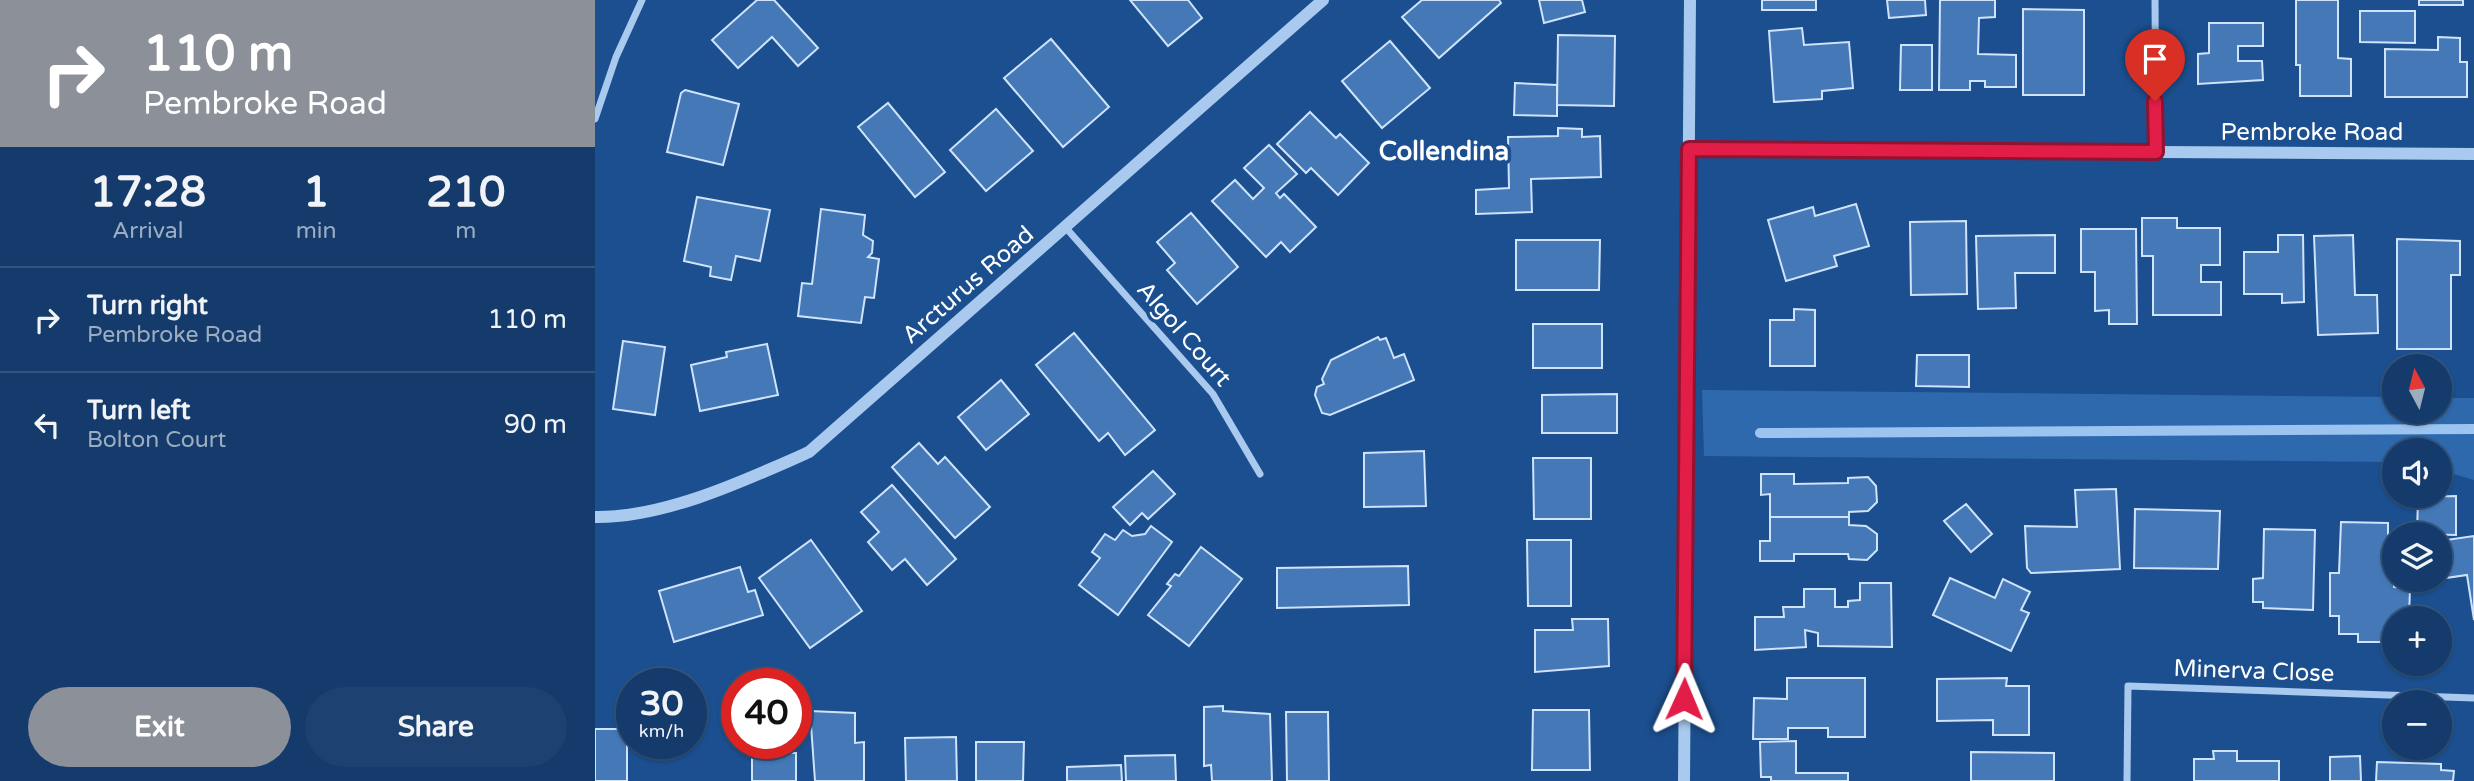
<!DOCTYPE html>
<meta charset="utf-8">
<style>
body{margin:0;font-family:"Varela Round",sans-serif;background:#1d4271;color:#f1f3f6;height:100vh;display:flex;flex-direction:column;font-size:26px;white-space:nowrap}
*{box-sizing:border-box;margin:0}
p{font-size:23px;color:#9dadc1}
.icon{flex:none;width:38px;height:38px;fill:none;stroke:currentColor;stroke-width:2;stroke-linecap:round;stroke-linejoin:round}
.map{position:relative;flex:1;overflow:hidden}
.sheet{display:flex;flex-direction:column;background:#143b6b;width:595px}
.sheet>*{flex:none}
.hud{background:#8c9099;color:#fff;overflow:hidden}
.needle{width:46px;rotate:353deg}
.controls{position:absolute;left:1787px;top:354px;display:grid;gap:14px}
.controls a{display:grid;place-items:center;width:70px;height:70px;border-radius:50%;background:#143b6b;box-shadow:0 2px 5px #0004,0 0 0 2px #33557e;font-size:35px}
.speed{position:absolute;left:21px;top:668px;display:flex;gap:14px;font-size:35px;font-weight:700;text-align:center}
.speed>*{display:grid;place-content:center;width:91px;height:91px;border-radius:50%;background:#143b6b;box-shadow:0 2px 5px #0004,0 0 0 2px #33557e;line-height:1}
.speed small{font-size:18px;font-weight:400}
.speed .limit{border:10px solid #d22;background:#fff;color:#111}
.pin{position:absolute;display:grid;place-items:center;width:60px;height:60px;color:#fff;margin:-72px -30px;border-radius:50% 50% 50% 0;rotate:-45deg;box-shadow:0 0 7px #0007}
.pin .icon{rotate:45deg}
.me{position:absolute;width:77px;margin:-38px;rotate:1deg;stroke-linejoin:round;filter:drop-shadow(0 0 5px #0008)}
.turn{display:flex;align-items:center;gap:24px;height:147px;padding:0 28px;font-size:32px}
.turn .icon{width:91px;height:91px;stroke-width:2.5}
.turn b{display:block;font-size:49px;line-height:60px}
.eta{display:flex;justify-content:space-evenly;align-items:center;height:119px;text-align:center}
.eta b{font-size:42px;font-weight:700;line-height:49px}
.action{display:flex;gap:14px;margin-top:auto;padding:14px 28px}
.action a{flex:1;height:80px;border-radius:42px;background:#8c9099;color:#fff;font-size:28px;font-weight:700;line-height:80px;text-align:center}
.action a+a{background:#1d4271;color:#f1f3f6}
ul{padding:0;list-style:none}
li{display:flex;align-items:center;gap:21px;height:105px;padding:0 28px;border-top:2px solid #33557e}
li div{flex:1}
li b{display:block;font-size:26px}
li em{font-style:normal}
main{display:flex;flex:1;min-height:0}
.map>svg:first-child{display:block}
</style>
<main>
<section class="sheet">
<div class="hud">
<div class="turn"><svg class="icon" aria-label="right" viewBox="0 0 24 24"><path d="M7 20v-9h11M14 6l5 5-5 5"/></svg><div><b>110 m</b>Pembroke Road</div></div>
</div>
<div class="eta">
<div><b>17:28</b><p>Arrival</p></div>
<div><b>1</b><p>min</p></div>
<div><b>210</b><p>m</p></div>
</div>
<ul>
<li><svg class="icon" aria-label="right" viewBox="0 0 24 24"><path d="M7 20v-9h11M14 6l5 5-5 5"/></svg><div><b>Turn right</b><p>Pembroke Road</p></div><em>110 m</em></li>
<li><svg class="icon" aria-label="left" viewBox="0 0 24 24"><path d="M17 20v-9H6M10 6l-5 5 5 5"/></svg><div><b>Turn left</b><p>Bolton Court</p></div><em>90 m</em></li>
</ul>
<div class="action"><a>Exit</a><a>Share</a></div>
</section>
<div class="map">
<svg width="1879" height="781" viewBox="0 0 1879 781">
<rect width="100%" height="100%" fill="#1b4f8f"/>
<path fill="#2e69ad" d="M1107,390L1799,397V411H1844L1845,398H1879V480L1845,470L1844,450H1799V462L1109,456Z"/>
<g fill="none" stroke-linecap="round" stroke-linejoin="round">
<path stroke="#9cc4f0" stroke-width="10" d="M1165,433L1879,429"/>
</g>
<g fill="#4478b7" stroke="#cfe3fa" stroke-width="2">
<path d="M162,0H179L223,48L203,66L177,37L143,68L117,40Z"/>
<path d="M535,0H593L607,18L573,46Z"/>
<path d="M827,0H904L906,3L844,58L807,17Z"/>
<path d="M944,0H987L990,12L949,23Z"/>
<rect x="1167" y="0" width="54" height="10"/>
<path d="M1292,0H1330L1331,15L1294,18Z"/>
<path d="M1345,0H1400V17L1384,18L1383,54L1421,55V87H1390V81H1375V90H1344Z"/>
<path d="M1701,0H1743V58L1756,59V96H1705V65H1701Z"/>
<rect x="1824" y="0" width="44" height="5"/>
<path d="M1428,9L1489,10V95H1428Z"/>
<path d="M1765,11H1820V43L1765,42Z"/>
<path d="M1614,23H1668V46H1643V61H1667L1668,80L1603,84V54L1614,53Z"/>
<path d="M1207,28L1209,45L1254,42L1258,88L1227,91V99L1179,102L1174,31Z"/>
<path d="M963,35L1020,36L1019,106L962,105Z"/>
<path d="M1843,37L1865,38V62H1872V97H1790V49L1843,50Z"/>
<path d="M456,39L514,107L468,147L409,78Z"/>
<path d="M795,41L835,88L787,128L747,81Z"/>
<path d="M1306,45H1337V90H1305Z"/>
<path d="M920,83L962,85V116L919,115Z"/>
<path d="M90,90L144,104L128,165L72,152L86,93Z"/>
<path d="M293,103L350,172L320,197L263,127Z"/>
<path d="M401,109L438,151L391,191L355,150Z"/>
<path d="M715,112L741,138L745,134L774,163L743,195L716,168L711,173L682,144Z"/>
<path d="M963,128L987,129V137L1005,136L1006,177L936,179L937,212L881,214V190L914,188L913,137L963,136Z"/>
<path d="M674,145L702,174L681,193L685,198L689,194L721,227L695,252L686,242L671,257L617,201L640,180L658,199L669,188L649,168Z"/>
<path d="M102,197L175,210L165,261L141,256L136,280L115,276L116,267L89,261Z"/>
<path d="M1261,204L1274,246L1239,256L1242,266L1191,281L1173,220L1218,207L1220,216Z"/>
<path d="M226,209L270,215L268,235L278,241L277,253L273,257L284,259L279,298L270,297L266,323L203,316L207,283L217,284Z"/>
<path d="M596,213L643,267L602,304L572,270L580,263L562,242Z"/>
<path d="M1547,218H1582V228H1625V265H1606V282H1626V315H1558V256H1547Z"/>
<path d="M1371,221L1372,294L1316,295L1315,222Z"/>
<path d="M1486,229H1541L1542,324H1514V310L1500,311V272H1486Z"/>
<path d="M1460,235V273H1420L1421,308L1383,309L1381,236Z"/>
<path d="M1683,235H1708L1709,302L1687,303V294H1649V252H1683Z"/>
<path d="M1758,235L1760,295H1782L1783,333L1723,335L1719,236Z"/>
<path d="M1802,239L1865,241V275H1856V349H1802Z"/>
<path d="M921,240H1005L1004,290H921Z"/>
<path d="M1199,309L1220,310V366H1175V320H1199Z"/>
<rect x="938" y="324" width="69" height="44"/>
<path d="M479,333L560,430L530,455L513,433L504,441L441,365Z"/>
<path d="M783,337L785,340L791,338L799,358L809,354L819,380L735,415L727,413L720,395L722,387L729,384L727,379L736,360Z"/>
<path d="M28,341L70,347L60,415L18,409Z"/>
<path d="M172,344L183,395L105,411L96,365L132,357L131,352Z"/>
<path d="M1322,355H1374V387L1321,386Z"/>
<path d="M406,380L434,414L391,450L363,417Z"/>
<path d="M1022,394V433H947V395Z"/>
<path d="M324,443L343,464L350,457L395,507L360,538L297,467Z"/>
<path d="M829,451L831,506L769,507V453Z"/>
<path d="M938,458H996V519H939Z"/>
<path d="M558,471L580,494L553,519L547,513L535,525L518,507Z"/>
<path d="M1166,474H1199V484L1253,483V478L1273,477L1281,486L1282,502L1273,511L1254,512V517H1175V494L1166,495Z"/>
<path d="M297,485L361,559L332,585L310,559L297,570L273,542L284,532L266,512Z"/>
<path d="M1521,489L1525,569L1436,573L1432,568L1430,526L1482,527L1480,490Z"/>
<path d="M1861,496V535L1822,534L1823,497Z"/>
<path d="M1371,504L1397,534L1376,552L1349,521Z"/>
<path d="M1540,509L1625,511L1623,569L1539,568Z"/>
<path d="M1175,517H1254V525L1271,526L1282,534V550L1272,560L1254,559L1253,554H1199V561H1165V541H1175Z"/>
<path d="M1746,522L1793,523V543H1799V587L1815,588L1814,618H1799V642H1763V634H1744V616H1735V573H1744Z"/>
<path d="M556,526L577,542L523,615L484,585L505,558L497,552L510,534L520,540L528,530L537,536L550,534Z"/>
<path d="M1669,529L1720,530L1718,610L1668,608V602H1658V579L1668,578Z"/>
<path d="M1879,536V620L1872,575L1844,579V541Z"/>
<path d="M216,540L267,611L215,648L164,578Z"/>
<path d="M932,540H976V606H933Z"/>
<path d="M606,547L647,579L594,646L553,615L576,586L572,584L580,574L584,576Z"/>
<path d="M813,566L814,605L682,608V568Z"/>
<path d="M145,567L153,592L160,590L168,615L79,642L64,591Z"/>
<path d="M1355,578L1400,598L1408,579L1435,592L1426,610L1434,613L1416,651L1338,615Z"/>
<path d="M1265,583H1296L1297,647L1223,646V633L1210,630L1211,647L1160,650V617H1189L1188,607H1209V589H1240V607H1253V601L1265,600Z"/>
<path d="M977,619H1013L1014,666L940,672V630H978Z"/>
<path d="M1192,678H1270V737H1233V728H1193V739H1158L1159,698L1192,699Z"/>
<path d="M1412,678L1411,686H1434V735H1398V720L1342,721V679Z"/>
<path d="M628,706V711L675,714L677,781H617L616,765L609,766V707Z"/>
<path d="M938,710H994L995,770H937Z"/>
<path d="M215,711L260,713V743L269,742V781H220Z"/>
<path d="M691,712H733L734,781H692Z"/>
<rect x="0" y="729" width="32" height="52"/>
<path d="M361,737L362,781H311L310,738Z"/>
<path d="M1201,741V773H1253V781H1176V777H1166L1165,742Z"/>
<path d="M381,742H429L428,781H381Z"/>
<path d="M1618,751H1642V761H1684V781H1599V759H1619Z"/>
<path d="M157,752L201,753V781H157Z"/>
<path d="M1376,752L1459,753V781H1376Z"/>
<path d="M580,755L581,781H531L530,756Z"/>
<path d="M1765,756L1766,781H1735V757Z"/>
<path d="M1782,762L1846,764V770L1859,771L1858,781H1781Z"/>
<path d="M526,765L527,781H472V767Z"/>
</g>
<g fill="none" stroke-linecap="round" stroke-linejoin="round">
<g stroke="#a9c9ee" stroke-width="7">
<path d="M1560,0L1561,152"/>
<path d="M0,119L21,57L47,0"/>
<path d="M471,228L618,394L665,474"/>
<path d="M1532,781L1533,686L1879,698"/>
</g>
<g stroke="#a9c9ee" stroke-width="12">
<path d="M1094,149L1879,154"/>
<path d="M0,517C70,518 151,480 214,452L728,0"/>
<path d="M1089,781L1095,0"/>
</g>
</g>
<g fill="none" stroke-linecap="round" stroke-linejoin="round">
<defs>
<path id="route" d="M1089,699L1094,149L1561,152L1560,101"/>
</defs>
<use href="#route" stroke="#92132f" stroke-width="18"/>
<use href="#route" stroke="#e11d48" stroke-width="12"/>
</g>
<g text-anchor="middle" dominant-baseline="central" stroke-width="7" stroke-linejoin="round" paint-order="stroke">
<g font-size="24" fill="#fff" stroke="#1b4f8f">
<text x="1717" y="132">Pembroke Road</text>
<text transform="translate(373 285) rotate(-41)">Arcturus Road</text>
<text transform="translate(589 334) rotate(49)">Algol Court</text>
<text transform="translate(1659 671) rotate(2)">Minerva Close</text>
</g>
<g font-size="26" font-weight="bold" fill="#fff" stroke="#1b4f8f">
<text x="849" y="151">Collendina</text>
</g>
</g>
</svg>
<div class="controls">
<a><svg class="needle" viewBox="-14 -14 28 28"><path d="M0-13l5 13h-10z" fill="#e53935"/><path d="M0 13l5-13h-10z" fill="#9dadc1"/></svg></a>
<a><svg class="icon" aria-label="sound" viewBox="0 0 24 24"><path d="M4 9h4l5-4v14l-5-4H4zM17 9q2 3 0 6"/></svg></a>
<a><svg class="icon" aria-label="layers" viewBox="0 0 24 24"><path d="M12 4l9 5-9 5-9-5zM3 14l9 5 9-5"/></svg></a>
<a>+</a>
<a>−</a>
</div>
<div class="speed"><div>30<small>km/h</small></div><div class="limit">40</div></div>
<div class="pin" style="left:1560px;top:101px;background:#d93025"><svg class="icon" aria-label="arrive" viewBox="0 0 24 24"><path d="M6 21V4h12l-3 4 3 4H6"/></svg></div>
<svg class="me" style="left:1089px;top:699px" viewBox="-20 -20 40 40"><path d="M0-17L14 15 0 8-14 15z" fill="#e11d48" stroke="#fff" stroke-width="4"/></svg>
</div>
</main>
